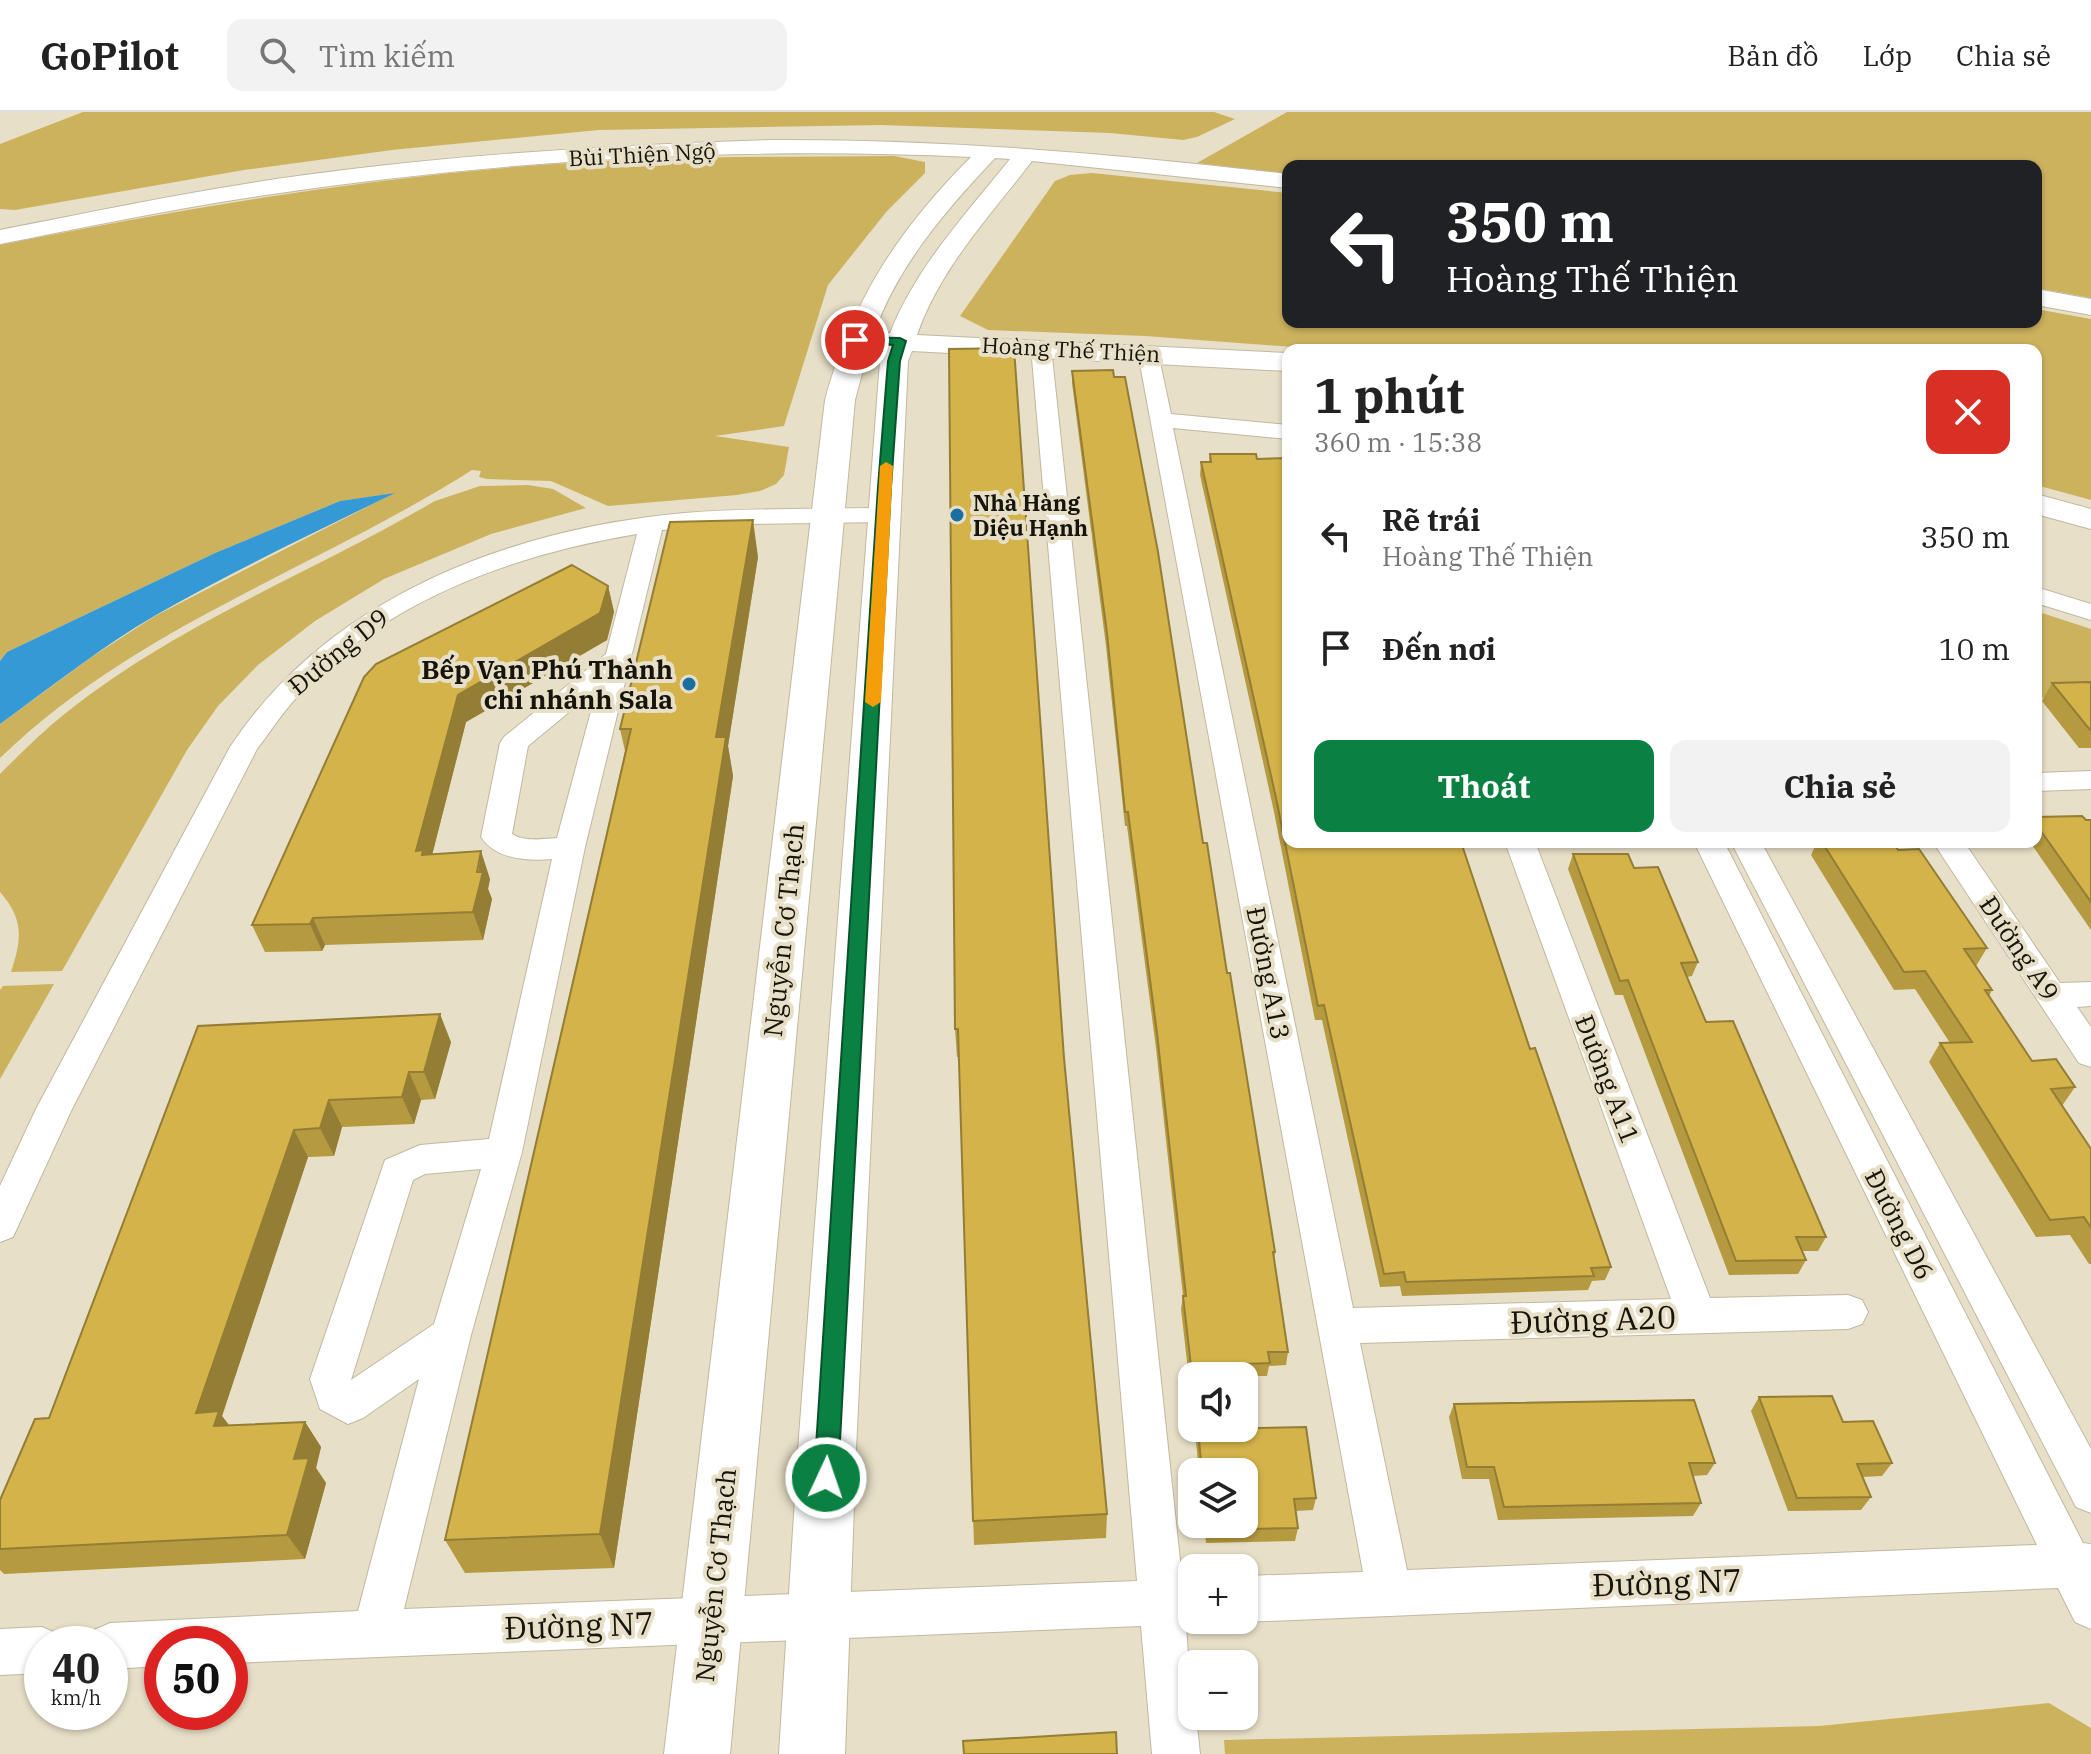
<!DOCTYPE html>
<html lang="vi">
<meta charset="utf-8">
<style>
body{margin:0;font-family:"IBM Plex Serif",serif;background:#f2f2f2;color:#222;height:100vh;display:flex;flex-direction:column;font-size:30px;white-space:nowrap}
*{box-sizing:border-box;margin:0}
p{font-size:26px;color:#767676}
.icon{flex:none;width:44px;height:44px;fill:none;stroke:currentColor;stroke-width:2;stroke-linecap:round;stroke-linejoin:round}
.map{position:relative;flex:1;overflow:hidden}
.sheet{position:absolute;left:1282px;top:232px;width:760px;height:504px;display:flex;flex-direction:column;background:#fff;border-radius:16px;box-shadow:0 2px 6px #0004}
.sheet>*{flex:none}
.banner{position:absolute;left:1282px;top:48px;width:760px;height:168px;border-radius:16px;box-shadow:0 2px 6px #0004;background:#202124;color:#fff;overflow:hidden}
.tools{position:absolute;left:1178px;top:1250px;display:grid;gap:16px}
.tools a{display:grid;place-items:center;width:80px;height:80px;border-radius:16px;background:#fff;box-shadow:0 2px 6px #0004;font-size:40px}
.speed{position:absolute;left:24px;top:1514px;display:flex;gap:16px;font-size:40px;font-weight:700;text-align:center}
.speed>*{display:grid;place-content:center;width:104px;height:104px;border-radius:50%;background:#fff;box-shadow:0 2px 6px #0004;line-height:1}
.speed small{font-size:20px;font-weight:400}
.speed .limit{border:12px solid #d22;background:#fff;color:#111}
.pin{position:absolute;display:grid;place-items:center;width:68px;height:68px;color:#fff;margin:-34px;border:4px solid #fff;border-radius:50%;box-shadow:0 2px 8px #0007}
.me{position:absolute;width:88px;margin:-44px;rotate:3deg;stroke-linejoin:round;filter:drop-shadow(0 0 6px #0008)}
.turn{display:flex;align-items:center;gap:28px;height:168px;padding:0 32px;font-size:36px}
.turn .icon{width:104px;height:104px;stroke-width:2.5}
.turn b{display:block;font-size:56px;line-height:68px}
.round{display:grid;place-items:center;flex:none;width:84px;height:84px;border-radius:16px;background:#f2f2f2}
.summary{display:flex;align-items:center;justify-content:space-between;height:136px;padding:0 32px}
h1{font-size:48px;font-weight:700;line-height:60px}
.primary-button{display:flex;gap:16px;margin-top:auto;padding:16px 32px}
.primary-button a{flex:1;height:92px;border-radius:16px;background:#0b8043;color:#fff;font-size:32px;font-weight:700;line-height:92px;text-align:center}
.primary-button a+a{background:#f2f2f2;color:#222}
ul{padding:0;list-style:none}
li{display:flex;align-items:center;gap:24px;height:112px;padding:0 32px}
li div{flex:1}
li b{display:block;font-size:30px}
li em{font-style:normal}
header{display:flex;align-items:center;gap:48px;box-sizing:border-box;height:112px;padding:0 40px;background:#fff;border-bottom:2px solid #e0e0e0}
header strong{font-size:38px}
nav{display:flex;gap:44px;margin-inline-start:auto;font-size:28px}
.search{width:560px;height:72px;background:#f2f2f2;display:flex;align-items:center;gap:20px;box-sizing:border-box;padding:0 28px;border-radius:16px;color:#767676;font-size:30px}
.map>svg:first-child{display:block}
</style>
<header>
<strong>GoPilot</strong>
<div class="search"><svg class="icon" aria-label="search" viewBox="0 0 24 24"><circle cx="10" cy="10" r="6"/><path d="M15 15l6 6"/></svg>Tìm kiếm</div>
<nav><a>Bản đồ</a><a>Lớp</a><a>Chia sẻ</a></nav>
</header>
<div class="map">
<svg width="2091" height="1642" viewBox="0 0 2091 1642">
<rect width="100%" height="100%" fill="#e7dfc7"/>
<g fill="#cdb25e">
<path d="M83,0H1214L1235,7L1197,25L1183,28L1110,21L881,13L599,18L392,38L244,58L15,98L0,97V32Z"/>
<path d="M1287,0H2091V186L2036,176V54H1288V62L1197,51Z"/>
<path d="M894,44L925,50V61L887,99L828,173L784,314L715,324L789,335L784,363L776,372L760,379L737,383L608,394L551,369L487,367L479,365L481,359L472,358C316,457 135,515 0,646V612L93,544L155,504L392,382L340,389L215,441L7,540L0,549V133C215,90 433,54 653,47C733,44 814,45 894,44Z"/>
<path d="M1092,61L1288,81V210H2036V197L2091,207V388L2036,373V238H1332L1145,224L988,218L960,204L1055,69L1070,63Z"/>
<path d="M528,373L553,377L586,396L491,422L384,467L315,509L258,553L218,594L187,638L62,859L11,860C22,827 24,807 0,780V662C21,641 43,619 67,600C179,511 313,460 435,389L480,374Z"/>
<path d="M2036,499L2091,517V585L2036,586Z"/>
<path d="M54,872L0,967V878L3,874Z"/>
<path d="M2049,1591L2091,1616V1642H1225L1224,1628L1819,1614Z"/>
</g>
<path fill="#3599d6" d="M395,381C315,420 233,459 156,503C101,535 51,575 0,612V549L7,540L215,441L340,389Z"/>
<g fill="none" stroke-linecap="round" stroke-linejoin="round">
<defs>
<g id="street">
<path d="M1041,229L1051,235L1182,1467L1192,1466V1508H1201L1186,1512L1192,1604H1196L1200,1642H1152L1141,1514L230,1551V1532H162V1554L110,1557V1532H88L94,1518L110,1511L358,1499L419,1267L363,1306L348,1312L320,1297L310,1267L385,1048L420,1033L489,1027L552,747C528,749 496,748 481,725L500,631L504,625L606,542L637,422C510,443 376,491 290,593C278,607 268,623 257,637L72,997L13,1125L0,1130V1074L36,997L230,635C329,485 510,417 684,401C750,396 817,397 884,396L892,398L896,403L892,408L884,410L739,412L662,418L585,735L522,1040L471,1223L404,1497L1137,1469L1031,235ZM597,577L557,726C542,727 525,730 512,722L528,634ZM481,1057L434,1212L351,1268L413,1068L425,1062Z"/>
<path d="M1148,235L1158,241L1171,302L1288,313V327L1173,316L1353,1196L1671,1187L1505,730H1535L1710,1186L1848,1183L1862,1188L1868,1200L1862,1212L1848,1217L1360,1231L1407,1458L2037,1433L1694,730H1724L2083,1431L2091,1432V1517L2075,1510L2058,1476L1244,1510L1240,1508H1244V1464L1363,1460L1138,241Z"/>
<path d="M2036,475L2091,492V508L2036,491Z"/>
<path d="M2091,659V677L2036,679V661Z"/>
<path d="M1731,730H1761L2091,1337V1401L2076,1395Z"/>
<path d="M1933,730H1964L2060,871L2091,870V894L2077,895L2091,915V955L2079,951Z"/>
<path d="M42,1515L58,1522L63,1532H42V1561L0,1563V1517Z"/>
</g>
<g id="secondary">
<path d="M770,28C944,27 1115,42 1288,62V76L1032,49C990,104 940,156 917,223L1288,241V259L912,239L908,249L856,1338L845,1642H779L798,1338L880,249L884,238L869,236L855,288L730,1642H664L825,288C852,188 899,117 971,45C739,34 503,48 273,82C181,95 91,114 0,132V118C101,98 202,77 305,63C459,42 615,33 770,28ZM995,46L1010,47C966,102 916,155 890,221H874C898,153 946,98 995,46Z"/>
<path d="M2036,177L2091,187V203L2036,193Z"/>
<path d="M2036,382L2091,397V417L2036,402Z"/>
</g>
</defs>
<use href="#street" stroke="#c0b8a1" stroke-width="2"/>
<use href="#secondary" stroke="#c0b8a1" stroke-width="2"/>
<use href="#street" fill="#fff" fill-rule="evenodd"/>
<use href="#secondary" fill="#fff" fill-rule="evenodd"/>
</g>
<g fill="#b69a40">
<path d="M1072,259L1203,731L1227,861L1275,1140L1274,1147L1288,1240L1286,1253L1269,1254L1267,1264H1192V1267H1189L1181,1197L1183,1184L1156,936L1127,714H1125L1106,534L1072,271Z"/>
<path d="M1210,342L1257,347L1530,937L1611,1155L1605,1168L1592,1169L1588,1178L1402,1184L1400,1174L1380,1175L1322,908H1315L1274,700L1200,363L1201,350H1209Z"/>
<path d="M758,445L728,634L733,664L614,1456L465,1461L445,1428L625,639L620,617Z"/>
<path d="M608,474L614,500L607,528L466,610L432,743L490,767L488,777L492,787L483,828L325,833L322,839L265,840L252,813Z"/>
<path d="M2091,570V636H2079L2042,589L2052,571Z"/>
<path d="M2036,705L2091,708V818L2030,730H2036Z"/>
<path d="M1817,730L1898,738L1987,836L1976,854L1992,878L1989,884L2032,949L2075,975L2062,994L2091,1037V1152H2089L2070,1123L2036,1125L1929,950L1940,931H1950L1915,877L1894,878L1811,743Z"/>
<path d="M1573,742L1634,756L1698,850L1692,864L1687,865L1706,910L1826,1125L1818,1139H1802L1806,1148L1798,1162L1729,1163L1623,883H1615L1568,757Z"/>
<path d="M198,914L451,930L435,987L421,988L414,1012L342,1015L334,1044L308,1045L222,1304L229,1313L305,1310L321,1335L316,1356L326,1371L305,1447L4,1462L0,1458V1388L49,1306Z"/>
<path d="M955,917L1064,946L1107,1402L1106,1426L974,1433L959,945H957Z"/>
<path d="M1759,1285L1843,1310L1892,1351L1882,1364L1862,1365L1871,1385L1861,1398L1788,1399L1751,1299Z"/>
<path d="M1454,1292L1715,1351L1707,1363L1692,1364L1701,1391L1693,1404L1498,1408L1489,1367H1462L1449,1305Z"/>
<path d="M1198,1317L1316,1386L1313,1398L1296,1399L1298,1416L1295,1429L1206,1431L1204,1412H1244V1360H1199L1196,1330Z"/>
</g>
<g fill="#947d34">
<path d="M753,408L758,445L728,634L733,664L614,1456L600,1422L716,625Z"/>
<path d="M608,474L614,500L607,528L466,610L429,755L416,739L458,583Z"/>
<path d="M481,739L490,767L488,777L492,787L483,828L473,800Z"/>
<path d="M313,806L325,833L322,839L310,812Z"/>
<path d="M440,902L451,930L435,987L424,960Z"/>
<path d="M409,960L421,988L414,1012L402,985Z"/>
<path d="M329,988L342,1015L334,1044L320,1016Z"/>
<path d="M294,1018L308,1045L222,1304L237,1324L232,1339L196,1301Z"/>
<path d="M305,1310L321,1335L316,1356L326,1371L305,1447L287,1423L294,1347Z"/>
</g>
<g fill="#d4b34a" stroke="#947d34" stroke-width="2">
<path d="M1014,236L1064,946L1107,1402L973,1409L958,917H955L949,237Z"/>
<path d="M1113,258L1114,265H1125L1158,440L1203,731H1207L1227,861H1230L1275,1140H1273L1288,1240H1268L1270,1251L1191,1254L1183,1184H1186L1157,921L1128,700H1125L1107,521L1072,259Z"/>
<path d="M1210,342H1256L1257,347L1288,346V730H1461L1530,937L1535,936L1611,1155L1591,1156L1594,1164L1406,1170L1404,1160L1384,1162L1324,893L1318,894L1276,686L1201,350H1211Z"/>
<path d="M753,408L716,625H726L600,1422L445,1428L631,617H620L670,410Z"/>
<path d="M572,453L608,474L600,501L458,583L416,739L423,738L422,743L481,739L477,760H483L473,800L313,806L310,812L252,813L364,565L376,552Z"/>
<path d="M2091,570V618H2090L2052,571Z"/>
<path d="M2082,704L2086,708H2091V790L2036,712V705Z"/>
<path d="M1822,730H1893L1898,738L1919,737L1987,836L1964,837L1992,878H1985L2032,949L2056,947L2075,975L2051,977L2091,1037V1116L2084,1105L2050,1108L1940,931L1972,930L1925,859L1904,860Z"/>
<path d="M1573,742H1628L1634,756L1658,755L1698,850L1681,851L1706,910L1733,909L1826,1125H1796L1806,1148L1736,1149L1628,868L1620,869Z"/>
<path d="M440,902L424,960H409L402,985L329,988L320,1016L294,1018L196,1301L219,1299L214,1314L305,1310L294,1347L309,1346L287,1423L0,1437V1388L35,1307L49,1306L198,914Z"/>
<path d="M1832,1284L1843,1310L1873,1309L1892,1351L1857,1352L1871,1385L1797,1386L1759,1285Z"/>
<path d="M1694,1288L1715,1351H1689L1701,1391L1504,1395L1494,1355H1467L1454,1292Z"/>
<path d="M1306,1315L1316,1386L1294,1387L1298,1416L1208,1418V1412H1244V1360H1202L1198,1317Z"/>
<path d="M1116,1620L1117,1642H964L963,1629Z"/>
</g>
<path fill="#0b8043" stroke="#07532c" stroke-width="2" d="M855,225L900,226L906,229L900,249L891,375L838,1366L835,1374L826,1378L818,1374L814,1366L878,375L888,249L893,233L851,230L849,228Z"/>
<path fill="#f59e0b" d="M886,350L893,354L881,590L873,595L865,590L880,354Z"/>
<g fill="#1b6fa0" stroke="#e7dfc7" stroke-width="3">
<circle cx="957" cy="403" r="8"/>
<circle cx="689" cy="572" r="8"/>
</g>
<g text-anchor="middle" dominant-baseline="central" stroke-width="8" stroke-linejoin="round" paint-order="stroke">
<g font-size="22" fill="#16140b" stroke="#e7dfc7">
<text transform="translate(642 42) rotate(-3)">Bùi Thiện Ngộ</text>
<text transform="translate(1071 237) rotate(3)">Hoàng Thế Thiện</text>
</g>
<g font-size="22" font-weight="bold" fill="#16140b" stroke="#e7dfc7" text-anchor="start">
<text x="973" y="390">Nhà Hàng<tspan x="973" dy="25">Diệu Hạnh</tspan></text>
</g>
<g font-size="26" fill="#16140b" stroke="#e7dfc7">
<text transform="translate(338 539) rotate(-39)">Đường D9</text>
<text transform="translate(783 818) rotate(-84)">Nguyễn Cơ Thạch</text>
<text transform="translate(2020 836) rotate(56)">Đường A9</text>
<text transform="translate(1269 861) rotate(79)">Đường A13</text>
<text transform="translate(1608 967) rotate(69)">Đường A11</text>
<text transform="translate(1900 1112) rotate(63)">Đường D6</text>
<text transform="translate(715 1463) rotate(-84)">Nguyễn Cơ Thạch</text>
</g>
<g font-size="26" font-weight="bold" fill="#16140b" stroke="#e7dfc7" text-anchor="end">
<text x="673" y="557">Bếp Vạn Phú Thành<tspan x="673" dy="30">chi nhánh Sala</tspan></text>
</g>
<g font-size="32" fill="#16140b" stroke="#e7dfc7">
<text transform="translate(1593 1207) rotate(-2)">Đường A20</text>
<text transform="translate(1667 1470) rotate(-2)">Đường N7</text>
<text transform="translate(579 1513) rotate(-2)">Đường N7</text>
</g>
</g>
</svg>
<div class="tools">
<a><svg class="icon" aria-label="sound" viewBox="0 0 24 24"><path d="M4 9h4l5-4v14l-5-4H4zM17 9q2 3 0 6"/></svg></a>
<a><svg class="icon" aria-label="layers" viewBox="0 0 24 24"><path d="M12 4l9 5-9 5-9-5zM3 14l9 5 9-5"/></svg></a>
<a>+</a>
<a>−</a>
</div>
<div class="speed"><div>40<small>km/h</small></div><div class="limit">50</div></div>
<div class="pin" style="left:855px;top:228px;background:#d93025"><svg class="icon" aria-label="arrive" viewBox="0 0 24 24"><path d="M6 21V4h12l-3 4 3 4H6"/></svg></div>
<svg class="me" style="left:826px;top:1366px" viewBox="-20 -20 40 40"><circle r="17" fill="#0b8043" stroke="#fff" stroke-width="3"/><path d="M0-11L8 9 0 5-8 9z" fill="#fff"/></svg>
<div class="banner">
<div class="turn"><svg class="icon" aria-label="left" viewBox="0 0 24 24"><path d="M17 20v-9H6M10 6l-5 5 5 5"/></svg><div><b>350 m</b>Hoàng Thế Thiện</div></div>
</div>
<section class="sheet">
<div class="summary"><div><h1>1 phút</h1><p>360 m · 15:38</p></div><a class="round" style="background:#d93025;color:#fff"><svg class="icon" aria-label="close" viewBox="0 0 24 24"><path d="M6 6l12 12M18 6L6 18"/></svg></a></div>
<ul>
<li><svg class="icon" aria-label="left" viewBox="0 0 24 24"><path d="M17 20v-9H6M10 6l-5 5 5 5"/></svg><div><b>Rẽ trái</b><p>Hoàng Thế Thiện</p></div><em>350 m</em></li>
<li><svg class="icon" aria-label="arrive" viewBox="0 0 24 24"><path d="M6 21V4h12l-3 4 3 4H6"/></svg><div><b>Đến nơi</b></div><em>10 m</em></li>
</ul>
<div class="primary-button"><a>Thoát</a><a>Chia sẻ</a></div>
</section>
</div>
